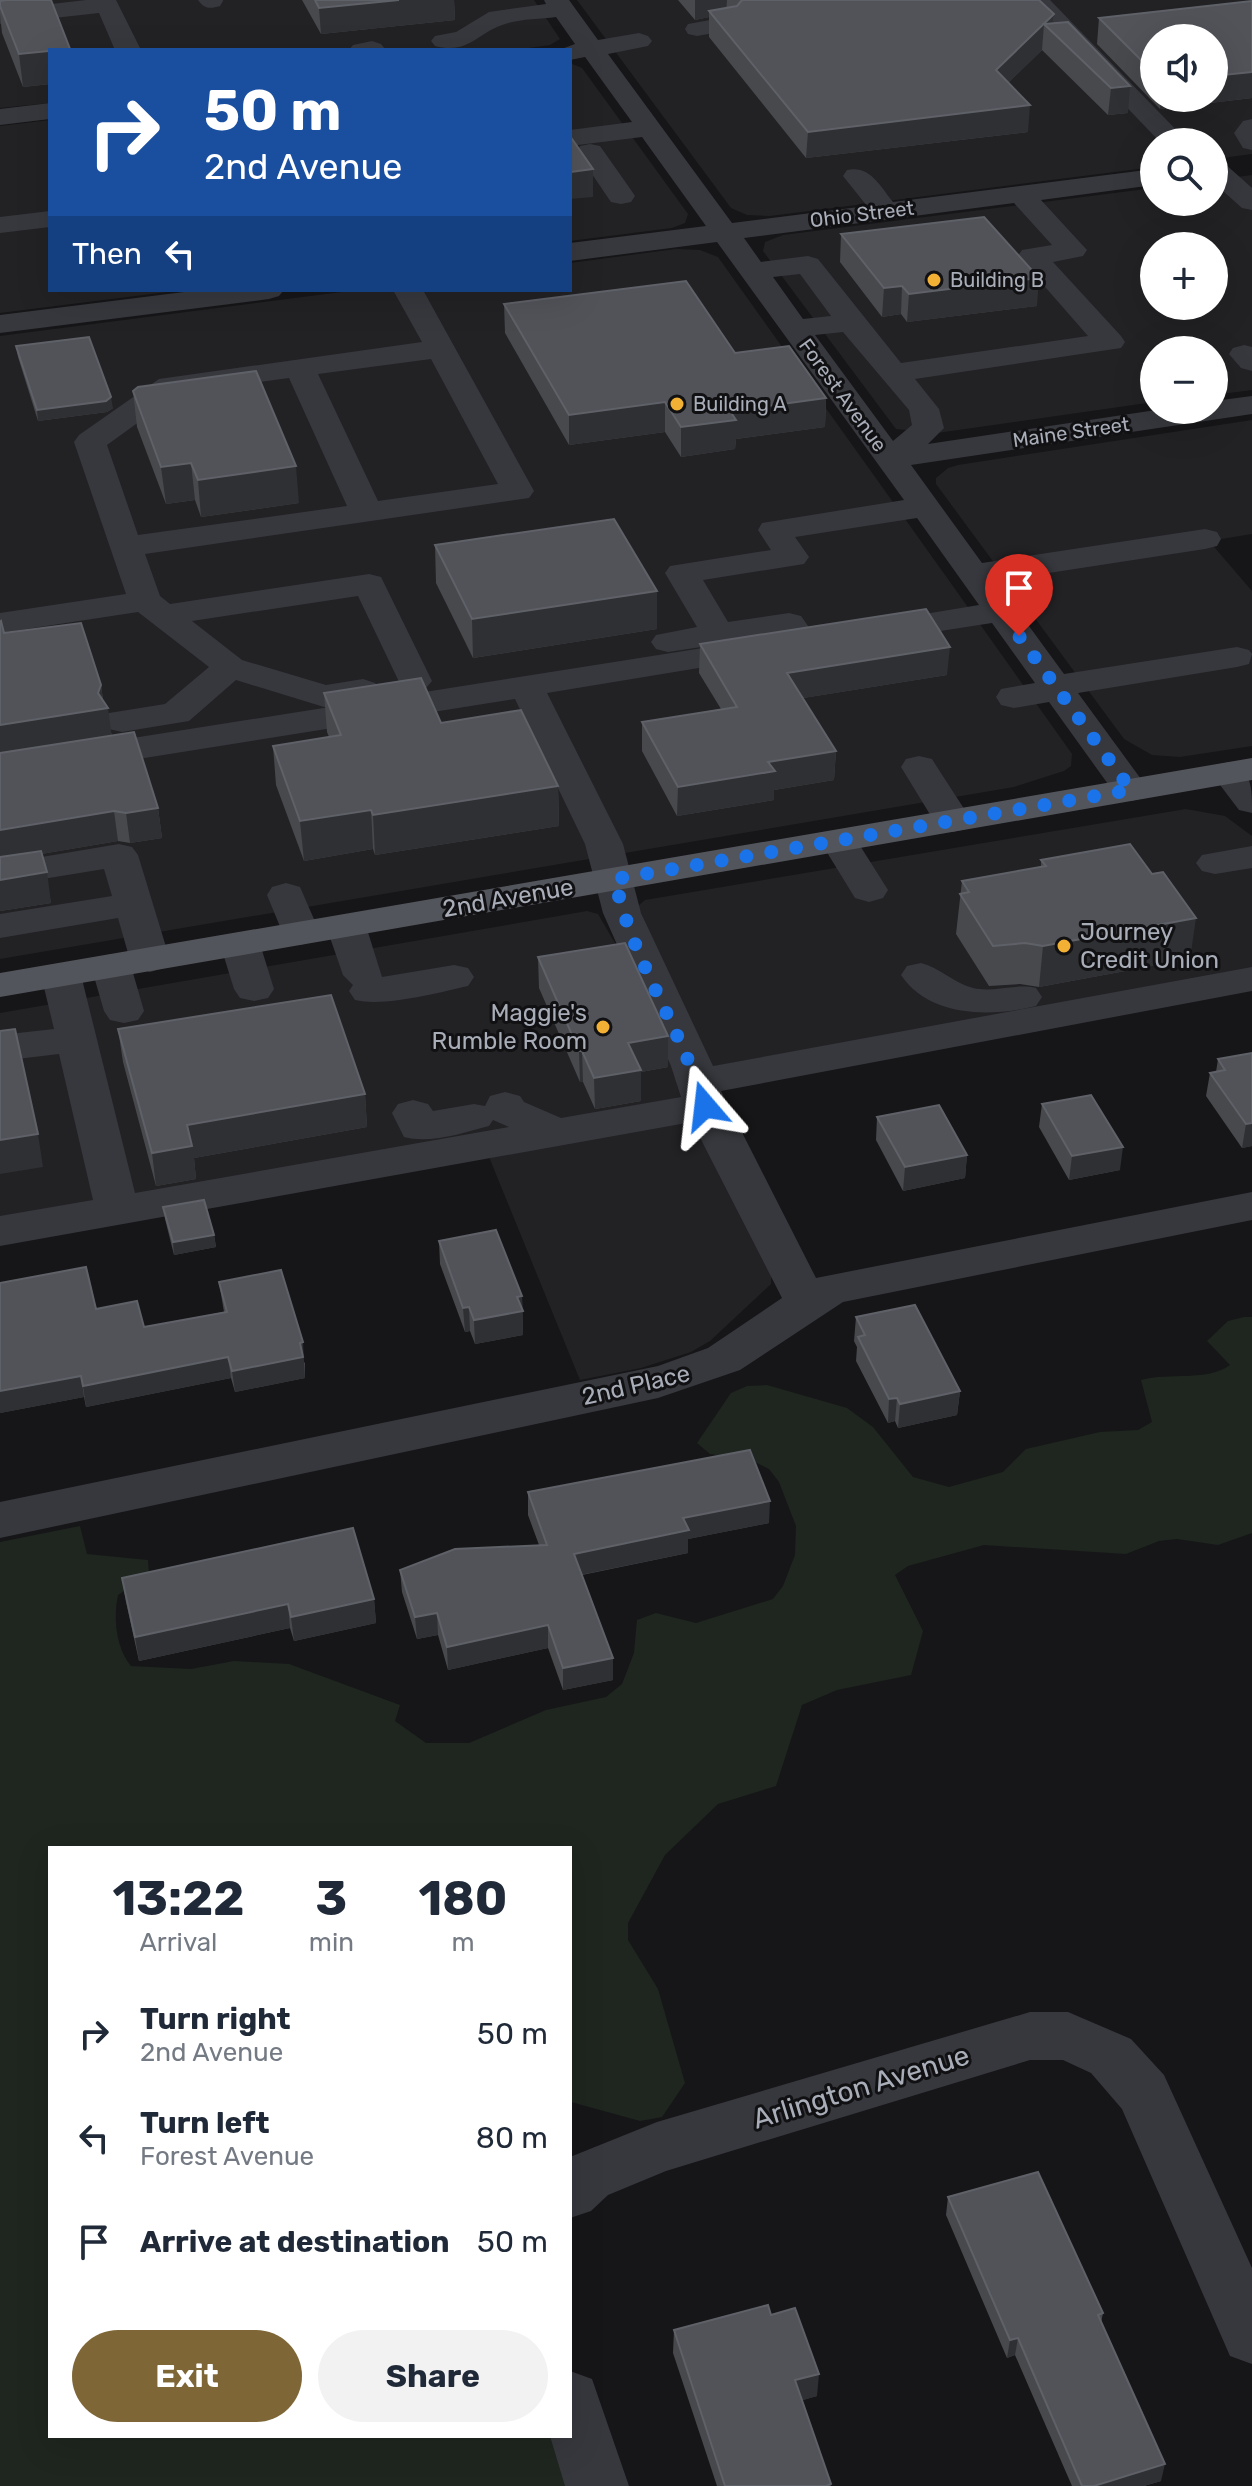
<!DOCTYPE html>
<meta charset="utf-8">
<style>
body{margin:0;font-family:Rubik,sans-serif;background:#f2f2f3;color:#1f2937;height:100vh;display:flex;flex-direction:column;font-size:30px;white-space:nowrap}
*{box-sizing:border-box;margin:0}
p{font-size:26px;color:#747a83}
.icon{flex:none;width:44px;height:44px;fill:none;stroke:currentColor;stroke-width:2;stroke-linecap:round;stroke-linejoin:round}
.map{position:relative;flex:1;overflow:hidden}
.panel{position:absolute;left:48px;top:1846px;width:524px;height:592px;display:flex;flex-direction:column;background:#fff;border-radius:0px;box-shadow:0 8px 32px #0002}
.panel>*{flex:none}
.hud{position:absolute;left:48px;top:48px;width:524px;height:244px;border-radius:0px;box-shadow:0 8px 32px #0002;background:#1a4fa0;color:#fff;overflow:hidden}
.buttons{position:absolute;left:1140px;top:24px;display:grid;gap:16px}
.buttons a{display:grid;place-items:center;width:88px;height:88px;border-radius:50%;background:#fff;box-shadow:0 8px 32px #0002;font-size:40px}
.pin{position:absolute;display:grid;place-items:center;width:68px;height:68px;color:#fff;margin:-82px -34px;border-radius:50% 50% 50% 0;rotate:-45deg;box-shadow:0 0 8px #0007}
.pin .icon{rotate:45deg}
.me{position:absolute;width:88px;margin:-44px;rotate:343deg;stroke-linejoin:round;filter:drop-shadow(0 0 6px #0008)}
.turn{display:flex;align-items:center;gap:28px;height:168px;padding:0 24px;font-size:36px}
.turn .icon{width:104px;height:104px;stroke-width:2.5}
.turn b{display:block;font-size:56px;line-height:68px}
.then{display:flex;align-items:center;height:76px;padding:0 24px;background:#0003;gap:16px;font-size:30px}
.eta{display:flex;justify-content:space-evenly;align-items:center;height:136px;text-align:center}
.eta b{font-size:48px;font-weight:700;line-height:56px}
.button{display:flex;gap:16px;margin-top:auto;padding:16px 24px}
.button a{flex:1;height:92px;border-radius:48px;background:#7e6636;color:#fff;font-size:32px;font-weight:700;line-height:92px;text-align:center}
.button a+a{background:#f2f2f3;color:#1f2937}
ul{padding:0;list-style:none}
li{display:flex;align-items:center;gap:24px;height:104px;padding:0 24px}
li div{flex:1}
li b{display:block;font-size:30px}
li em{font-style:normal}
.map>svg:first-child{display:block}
</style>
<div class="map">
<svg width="1252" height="2486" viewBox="0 0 1252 2486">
<rect width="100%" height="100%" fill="#161618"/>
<g fill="#222225" fill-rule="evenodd">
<path d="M0,0H534L560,39L550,45L515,50H50V103L0,108Z"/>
<path d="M577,0H1252V154L1214,159V142H1154V167L770,216L747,215L731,208ZM1154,38H1214V98H1154Z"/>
<path d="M570,63L582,68L688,214L685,223L672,228L570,241Z"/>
<path d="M50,120V290H183L0,313V126Z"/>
<path d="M1252,175V390L1214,395V350H1154V402L937,433L896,429L763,251L765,242L783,235L1154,188V202H1214V180ZM1154,246H1214V306H1154Z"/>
<path d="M676,249L700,250L718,257L970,610L0,764V336L357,290H570V263Z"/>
<path d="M1252,420V534L1209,541L1252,591V746L1180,757L1152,755L1124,739L936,484V478L948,468L958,465Z"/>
<path d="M977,620L1072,754L1071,766L1064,771L1014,787L0,959V774Z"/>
<path d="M1186,809L1225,816L1252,836V969L709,1067L638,906L645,900Z"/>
<path d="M587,911L598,914L636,979L687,1096L0,1223V1013Z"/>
<path d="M681,1121L696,1131L713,1154L771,1271V1284L710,1341L691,1352L641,1368L580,1380L487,1152Z"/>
</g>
<path fill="#1e261f" d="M1244,1317H1252V1533L1218,1545L1177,1539L1159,1541L1126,1554L984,1545L908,1566L895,1575L923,1631L911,1675L837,1690L802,1705L776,1786L718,1804L665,1855L628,1923V1940L658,1989L685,2083L662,2117L640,2121L571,2102L570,2104V1848H50V2436H556L570,2486H0V1542L80,1526L87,1554L148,1560L149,1575L118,1595C113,1618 116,1648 131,1666L191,1669L234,1661L289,1664L400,1705L395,1721L426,1743H469L546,1710L606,1697L622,1684L634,1653L637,1620L656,1613L696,1623L773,1599L783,1586L795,1555L796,1526L779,1482L769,1469L751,1460L710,1454L697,1443L731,1393L747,1386L767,1385L847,1408L873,1427L913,1477L949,1487L1003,1472L1026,1449L1100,1432L1138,1430L1152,1422L1141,1380C1170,1372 1206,1382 1230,1365L1207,1341L1228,1321Z"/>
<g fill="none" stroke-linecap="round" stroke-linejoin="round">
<g fill="#37383d" fill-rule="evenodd">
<path d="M86,0H116L141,50H115L99,13L0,24V10Z"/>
<path d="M198,0H223V1L220,6C210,9 204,9 198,0Z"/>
<path d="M544,0H569L598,40L639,33L648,36L652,41L648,46L608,54L732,223L867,206L843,176L847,170C870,165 880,186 893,202L1154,169V185L1041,200L1087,250L1083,256L1053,262L1121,336L1125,342L1121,348L915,379L939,409L944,428L928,444L1156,410H1214V401L1252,396V414L911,465L982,563L1205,529L1217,532L1221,539L1217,546L1205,549L996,581L1064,674L1237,647L1249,650L1252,654L1249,664L1237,667L1078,693L1149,790L1144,798L1131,801L1118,798L1049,702L1014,708L1001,705L996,697L1001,689L1035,683L992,623L876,641L864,638L859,631L864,624L979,605L917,518L795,537L809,557L804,564L703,580L728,622L789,613L801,616L820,643L815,650L803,653L791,650L780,635L668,652L656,649L651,642L656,635L697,627L665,573L670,566L771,550L758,530L762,523L904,500L717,242L570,261V243L706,226L642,137L570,146V130L632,122L585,57L570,60V50H559L575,44L556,17C540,19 520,19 505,24C478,32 469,55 435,46L431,41L435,36L456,32L489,12L546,4ZM1014,203L1052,245L1022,250L1018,256L1088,336L901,363L818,259L808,256L761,262L744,238ZM800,274L831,316L803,319L773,277ZM843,332L909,410L912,425L893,441L815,335Z"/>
<path d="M1024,0H1050L1188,142H1160Z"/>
<path d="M727,17L736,19L739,24L736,29L697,36L688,34L685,29L688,24Z"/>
<path d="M372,41L381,44L385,49L349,50L353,45Z"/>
<path d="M50,103V119L0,125V109Z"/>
<path d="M1252,119V150L1243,148L1234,133L1243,121Z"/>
<path d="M590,144L600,146L631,190L635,196L631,202L621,204L611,202L577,152L580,146Z"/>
<path d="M1214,161L1224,163L1252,188V210L1242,208L1214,183Z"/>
<path d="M50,211V227L0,233V217Z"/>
<path d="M200,290H284L279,296L269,299L0,333V315Z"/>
<path d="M393,290H423L534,491L529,498L145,554L160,596L170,604L369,574L381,577L432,681L426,688L414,692L402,688L358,596L192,621L242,660L326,685L363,679L375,683L381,690L375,697L324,707L236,680L189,721L122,732L109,729L104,721L109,713L165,704L209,667L138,612L0,633V613L126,594L74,442L79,435L159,379L422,342ZM431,359L498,484L378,501L318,374ZM289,378L347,506L138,535L107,445L179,393Z"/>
<path d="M1244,345L1252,347V371L1241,368L1229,354L1233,348Z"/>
<path d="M760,639L772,642L777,649L772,656L547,693L623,844L641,913L713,1066L1252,967V991L721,1091L816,1278L1252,1192V1220L843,1302L740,1370L658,1398L0,1538V1502L658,1366L708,1348L782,1298L692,1122L0,1246V1216L93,1200L59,1054L0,1061V1035L54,1029L41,975L47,966L61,963L75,966L81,975L135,1193L509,1127L493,1120L489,1126C463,1133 430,1144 404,1137L392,1113L398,1104L413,1100L428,1104L433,1111L474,1104L485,1106L490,1096L505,1092L520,1096L524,1102L561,1118L681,1097L671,1066L603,913L585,844L515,699L0,781V759Z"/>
<path d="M919,756L932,759L937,767L972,821L966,829L953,832L940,829L934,821L901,767L906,759Z"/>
<path d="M1229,762C1252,769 1252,788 1252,813L1239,810L1211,773L1216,765Z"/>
<path d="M839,830L852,833L888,890L883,898L869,902L855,898L820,841L826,833Z"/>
<path d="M119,844L132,847L138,855L170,960L164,968L150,972L136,968L130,960L118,918L0,938V914L112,896L104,869L0,886V864Z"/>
<path d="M1252,846V868L1215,874L1202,871L1196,863L1202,855Z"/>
<path d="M286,883L300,887L320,933L314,941L300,945L286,941L267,895L272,887Z"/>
<path d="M346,914L360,918L366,926L382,977L454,965L468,968L474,977L468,986C438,993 384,1007 355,1000L349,991L353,985L343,975L326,926L332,918Z"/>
<path d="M240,932L254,936L260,944L274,989L268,998L254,1001L240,998L234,989L220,944L226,936Z"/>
<path d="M111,954L125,958L131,966L144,1011L138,1020L124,1023L110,1020L104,1011L91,966L97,958Z"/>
<path d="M921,963C940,968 954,983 973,988C994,993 1015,983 1036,988L1042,997L1036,1006C992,1017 930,1018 901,975L907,966Z"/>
<path d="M1030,2012H1068L1131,2039L1164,2075L1252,2268V2364L1230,2356L1122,2109L1091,2073L1063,2060H1030L666,2171L608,2195L591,2211L570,2218V2157L657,2122Z"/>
<path d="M570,2371L592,2379L629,2486H565L550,2436H570Z"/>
</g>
<path fill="#53555c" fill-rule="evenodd" d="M1252,758V780L0,997V973Z"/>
</g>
<g fill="#47494d" fill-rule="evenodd">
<path d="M51,0L71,50H50V84L23,87L2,33L0,14V1Z"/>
<path d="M302,0H454L455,20L321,34Z"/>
<path d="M678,0H1039L1054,14L1053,23L1068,22L1128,113L1108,115L1042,50L1008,83L1028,132L806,158L709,37V17L695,20Z"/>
<path d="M1252,1V98L1160,109L1097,44L1099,18ZM1154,38H1214V98H1154Z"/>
<path d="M841,234L1037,306L907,322L901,314L882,317L840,262Z"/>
<path d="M504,304L735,353L826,398L825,427L736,439L735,449L681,457L665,432L569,445L505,333Z"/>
<path d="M16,346L113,408L107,412L38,421L18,357Z"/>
<path d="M133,391L299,503L201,517L195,500L166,504L137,427Z"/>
<path d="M435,545L657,629L473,658L436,583Z"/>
<path d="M0,622L4,633L101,685L103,700L112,736L158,808L162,838L130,843L118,841L41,854L51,903L0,911Z"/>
<path d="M700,644L947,675L803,698L836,751L834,780L774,790V800L677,816L642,751V722L721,709L699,673Z"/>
<path d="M324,693L441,723L558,786L559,826L375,855L373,849L304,861L276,785L273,746L329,737L327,732Z"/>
<path d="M1041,860L1190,959L1039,987L1020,984L989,986L956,934L962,881L1041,867Z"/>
<path d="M538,957L668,1067L641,1072V1101L595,1109L583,1082H580L539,988Z"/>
<path d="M118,1029L365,1094L367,1127L194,1158L196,1179L156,1186L123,1062Z"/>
<path d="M1252,1053V1146L1242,1148L1206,1096L1210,1073L1216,1072L1218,1059Z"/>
<path d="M1042,1104L1120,1170L1069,1180L1039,1127Z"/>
<path d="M877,1117L967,1155L965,1178L903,1191L876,1140Z"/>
<path d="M163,1207L214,1235L216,1247L174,1255L165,1219Z"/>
<path d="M439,1241L522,1296L523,1335L475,1344L470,1331L465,1332L440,1264Z"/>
<path d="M219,1282L305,1363V1378L235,1392L231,1378L86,1407L84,1397L0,1413L96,1309L144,1327L224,1312Z"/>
<path d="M856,1317L960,1391L957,1415L898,1428L895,1421L888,1423L856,1361L857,1347L854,1341Z"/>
<path d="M528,1492L769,1523L688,1539V1553L582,1575L613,1680L563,1690L548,1648L448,1670L438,1635L417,1639L402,1592L400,1570L539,1545L528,1515Z"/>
<path d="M122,1578L374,1599L376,1623L294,1641L290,1628L139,1661L126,1602Z"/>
<path d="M948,2197L1103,2313L1101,2323L1161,2481L1144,2486H1072L1015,2355L1007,2358L946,2215Z"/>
<path d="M771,2315L817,2396L802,2400L831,2486H717L673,2353L674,2330Z"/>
</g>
<g fill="#2f3033">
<path d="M399,0H454L455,20L321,34L319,8Z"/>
<path d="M695,0H727L726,14L709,11V17L695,20Z"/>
<path d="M1054,14L1052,32L1044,24L1042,50L994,97L996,70Z"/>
<path d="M50,51V84L23,87L19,54Z"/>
<path d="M1252,72V98L1160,109L1161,98H1214V76Z"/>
<path d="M1130,86L1128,113L1108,115L1111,88Z"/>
<path d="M1030,105L1028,132L806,158L808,132Z"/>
<path d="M593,169V197L570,199V172Z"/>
<path d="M1039,278L1037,306L907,322L909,294Z"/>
<path d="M902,286L901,314L882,317L884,288Z"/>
<path d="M111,397L113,408L107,412L38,421L37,410Z"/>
<path d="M826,398L825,427L736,439L735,449L681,457V427L730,411Z"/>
<path d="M665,402V432L569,445V415Z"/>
<path d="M191,463L195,500L166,504L161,467Z"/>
<path d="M296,466L299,503L201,517L198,480Z"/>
<path d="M657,591V629L473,658L472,619Z"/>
<path d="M950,647L947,675L785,701L787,673Z"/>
<path d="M101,685L104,709L108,708L112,738L0,756V725L98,693Z"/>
<path d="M836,751L834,780L774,790V800L677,816L678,787L768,762Z"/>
<path d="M558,786L559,826L375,855L373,815Z"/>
<path d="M158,808L162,838L130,843L126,813Z"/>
<path d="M371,810L373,849L304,861L300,821Z"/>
<path d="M114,811L118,841L0,861V830Z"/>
<path d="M47,872L51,903L0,911V880Z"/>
<path d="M1196,918L1190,959L1039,987L1043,946Z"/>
<path d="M668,1036V1067L641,1072V1101L595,1109L594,1078L628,1043Z"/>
<path d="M579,1051H582L583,1082H580Z"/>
<path d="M365,1094L367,1127L194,1158L196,1179L156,1186L152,1153L187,1125Z"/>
<path d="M1252,1123V1146L1242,1148L1246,1124Z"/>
<path d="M38,1134L43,1167L0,1174V1140Z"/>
<path d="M1123,1147L1120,1170L1069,1180L1072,1156Z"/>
<path d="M967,1155L965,1178L903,1191L905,1167Z"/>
<path d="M214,1235L216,1247L174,1255L173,1242Z"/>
<path d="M522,1296L523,1335L475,1344L474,1320L517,1297Z"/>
<path d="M469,1307L470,1331L465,1332L463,1308Z"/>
<path d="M303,1342L305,1378L235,1392L232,1371Z"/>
<path d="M228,1357L231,1378L86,1407L83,1386Z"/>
<path d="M81,1376L84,1397L0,1413V1391Z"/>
<path d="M960,1391L957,1415L898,1428L900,1404Z"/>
<path d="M897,1398L895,1421L888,1423L889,1399Z"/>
<path d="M770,1501L769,1523L688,1539V1553L575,1576L574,1554L683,1518Z"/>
<path d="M374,1599L376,1623L294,1641L291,1617Z"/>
<path d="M288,1604L290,1628L139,1661L135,1637Z"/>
<path d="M437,1613L438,1635L417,1639L415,1617Z"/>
<path d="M548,1625V1648L448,1670L447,1647Z"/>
<path d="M613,1658V1680L563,1690V1668Z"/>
<path d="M1018,2338L1015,2355L1007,2358L1010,2340Z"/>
<path d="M819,2374L817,2396L794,2403L795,2380Z"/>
<path d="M1165,2464L1161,2481L1144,2486H1094Z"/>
</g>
<g fill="#525359" stroke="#5f6168" stroke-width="2">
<path d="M6,0H51L70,49L19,54L0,6V1Z"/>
<path d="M315,0H399L319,8Z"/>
<path d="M742,0H1039L1054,14L996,70L1030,105L808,132L709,11L737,6Z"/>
<path d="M1252,1V72L1214,76V38H1154V73L1099,18Z"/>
<path d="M1068,22L1130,86L1111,88L1044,24Z"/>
<path d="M570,136L593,169L570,172Z"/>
<path d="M984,217L1039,278L909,294L902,286L884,288L841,234Z"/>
<path d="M686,281L735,353L789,346L826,398L730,411L736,420L681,427L665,402L569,415L504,304Z"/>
<path d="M89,337L111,397L106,401L37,410L16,346Z"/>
<path d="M256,371L296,466L198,480L191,463L161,467L133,391L138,387Z"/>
<path d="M614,519L657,591L472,619L435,545Z"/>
<path d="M926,609L950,647L787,673L836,751L768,762L775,771L678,787L642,722L737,707L700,644Z"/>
<path d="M1,621L4,633L81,623L101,685L98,693L108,708L0,725V622Z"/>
<path d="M421,678L441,723L521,710L558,786L373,815L371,810L300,821L273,746L341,735L324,693Z"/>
<path d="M134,732L158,808L126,813L114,811L0,830V753Z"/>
<path d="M1130,844L1152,874L1163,872L1196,918L1043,946L1025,943L993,946L960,894L969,892L962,881L1046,866L1041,860Z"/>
<path d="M41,851L47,872L0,880V857Z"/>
<path d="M625,943L668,1036L628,1043L641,1070L594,1078L582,1051H579L538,957Z"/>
<path d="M331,995L365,1094L187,1125L192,1146L152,1153L118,1029Z"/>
<path d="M15,1029L38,1134L0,1140V1031Z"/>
<path d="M1252,1053V1123L1246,1124L1210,1073L1225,1070L1218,1059Z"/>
<path d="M1091,1095L1123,1147L1072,1156L1042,1104Z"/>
<path d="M939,1105L967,1155L905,1167L877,1117Z"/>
<path d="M204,1200L214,1235L173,1242L163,1207Z"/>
<path d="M496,1230L522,1296L517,1297L523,1311L474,1320L469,1307L463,1308L439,1241Z"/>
<path d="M86,1267L96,1309L137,1301L144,1327L227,1312L219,1282L281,1270L303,1342L300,1343L303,1357L232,1371L228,1357L83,1386L81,1376L0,1391V1283Z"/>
<path d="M915,1305L960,1391L900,1404L897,1398L889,1399L858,1337L865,1335L856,1317Z"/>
<path d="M750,1450L770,1501L683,1518L689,1530L574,1554L613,1658L563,1668L548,1625L447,1647L437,1613L415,1617L400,1570L455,1549L547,1545L528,1492Z"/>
<path d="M353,1528L374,1599L291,1617L288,1604L135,1637L122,1578Z"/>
<path d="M1038,2172L1103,2313L1098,2315L1165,2464L1094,2486H1082L1018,2338L1010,2340L948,2197Z"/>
<path d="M768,2305L771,2315L795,2308L819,2374L795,2380L831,2484L826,2486H725L674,2330Z"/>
</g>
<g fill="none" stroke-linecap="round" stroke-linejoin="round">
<path stroke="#1a73e8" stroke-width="14" stroke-dasharray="0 25.2" d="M705,1106C681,1028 631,959 615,879L1131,790L1019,636"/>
</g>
<g fill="#f2b134" stroke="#111113" stroke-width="3">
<circle cx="934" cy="280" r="8"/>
<circle cx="677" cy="404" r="8"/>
<circle cx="1064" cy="946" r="8"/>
<circle cx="603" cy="1027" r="8"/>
</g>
<g text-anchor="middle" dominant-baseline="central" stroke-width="6" stroke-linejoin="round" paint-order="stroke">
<g font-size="20" fill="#a8adb8" stroke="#111113">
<text transform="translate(862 214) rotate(-7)">Ohio Street</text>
<text transform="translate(843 395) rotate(54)">Forest Avenue</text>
<text transform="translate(1071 432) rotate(-8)">Maine Street</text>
</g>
<g font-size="20" fill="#a8adb8" stroke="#111113" text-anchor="start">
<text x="950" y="280">Building B</text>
<text x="693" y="404">Building A</text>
</g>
<g font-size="24" fill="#a8adb8" stroke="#111113">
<text transform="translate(508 898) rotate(-10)">2nd Avenue</text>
<text transform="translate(636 1385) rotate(-13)">2nd Place</text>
</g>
<g font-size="24" fill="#a8adb8" stroke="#111113" text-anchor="start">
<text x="1080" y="932">Journey<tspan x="1080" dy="28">Credit Union</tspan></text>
<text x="587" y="1013" text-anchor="end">Maggie's<tspan x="587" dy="28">Rumble Room</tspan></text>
</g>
<g font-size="28" fill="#a8adb8" stroke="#111113">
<text transform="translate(861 2087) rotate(-17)">Arlington Avenue</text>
</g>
</g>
</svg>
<div class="buttons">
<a><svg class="icon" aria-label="sound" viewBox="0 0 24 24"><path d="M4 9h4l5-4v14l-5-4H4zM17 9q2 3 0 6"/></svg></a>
<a><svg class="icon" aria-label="search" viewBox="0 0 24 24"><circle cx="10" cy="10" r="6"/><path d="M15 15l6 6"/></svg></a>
<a>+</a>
<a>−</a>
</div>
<div class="pin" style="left:1019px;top:636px;background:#d93025"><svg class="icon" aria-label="arrive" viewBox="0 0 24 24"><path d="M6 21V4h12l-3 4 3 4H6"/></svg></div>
<svg class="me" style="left:705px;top:1106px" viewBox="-20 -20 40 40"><path d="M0-17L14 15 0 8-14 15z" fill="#1a73e8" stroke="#fff" stroke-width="4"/></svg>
<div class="hud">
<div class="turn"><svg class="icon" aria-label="right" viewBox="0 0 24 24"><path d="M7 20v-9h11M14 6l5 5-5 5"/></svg><div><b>50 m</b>2nd Avenue</div></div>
<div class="then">Then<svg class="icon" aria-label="left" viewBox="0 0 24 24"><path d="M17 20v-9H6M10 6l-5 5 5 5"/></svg></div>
</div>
<section class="panel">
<div class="eta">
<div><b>13:22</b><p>Arrival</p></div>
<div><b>3</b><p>min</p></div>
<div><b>180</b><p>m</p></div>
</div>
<ul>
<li><svg class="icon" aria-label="right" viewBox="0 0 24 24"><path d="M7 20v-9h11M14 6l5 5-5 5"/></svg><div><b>Turn right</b><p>2nd Avenue</p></div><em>50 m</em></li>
<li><svg class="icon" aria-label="left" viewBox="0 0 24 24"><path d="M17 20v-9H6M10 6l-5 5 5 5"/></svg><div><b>Turn left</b><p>Forest Avenue</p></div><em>80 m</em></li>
<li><svg class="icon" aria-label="arrive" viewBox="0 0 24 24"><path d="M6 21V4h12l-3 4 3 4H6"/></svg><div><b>Arrive at destination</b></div><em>50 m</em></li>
</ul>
<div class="button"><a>Exit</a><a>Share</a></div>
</section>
</div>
